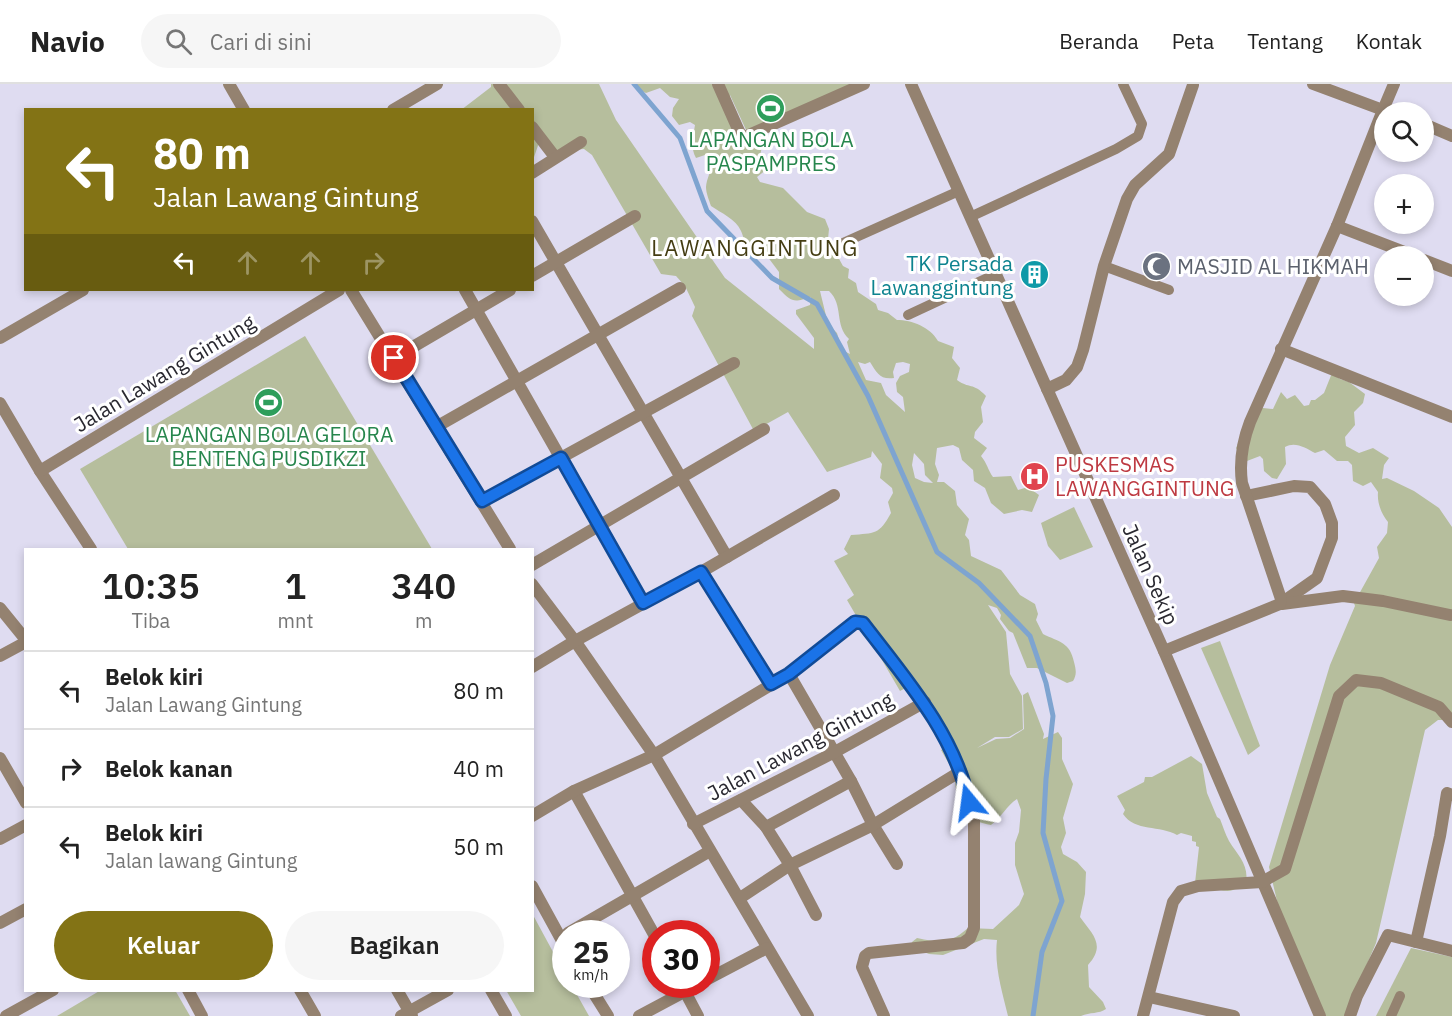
<!DOCTYPE html>
<html lang="id">
<meta charset="utf-8">
<style>
body{margin:0;font-family:"IBM Plex Sans",sans-serif;background:#f6f6f6;color:#222;height:100vh;display:flex;flex-direction:column;font-size:22px;white-space:nowrap}
*{box-sizing:border-box;margin:0}
p{font-size:20px;color:#767676}
.icon{flex:none;width:33px;height:33px;fill:none;stroke:currentColor;stroke-width:2;stroke-linecap:round;stroke-linejoin:round}
.map{position:relative;flex:1;overflow:hidden}
.details{position:absolute;left:24px;top:464px;width:510px;height:444px;display:flex;flex-direction:column;background:#fff;border-radius:0px;box-shadow:0 3px 9px #0003}
.details>*{flex:none}
.hud{position:absolute;left:24px;top:24px;width:510px;height:183px;border-radius:0px;box-shadow:0 3px 9px #0003;background:#837315;color:#fff;overflow:hidden}
.buttons{position:absolute;left:1374px;top:18px;display:grid;gap:12px}
.buttons a{display:grid;place-items:center;width:60px;height:60px;border-radius:50%;background:#fff;box-shadow:0 3px 9px #0003;font-size:30px}
.speed{position:absolute;left:552px;top:836px;display:flex;gap:12px;font-size:30px;font-weight:700;text-align:center}
.speed>*{display:grid;place-content:center;width:78px;height:78px;border-radius:50%;background:#fff;box-shadow:0 3px 9px #0003;line-height:1}
.speed small{font-size:15px;font-weight:400}
.speed .limit{border:9px solid #d22;background:#fff;color:#111}
.pin{position:absolute;display:grid;place-items:center;width:51px;height:51px;color:#fff;margin:-26px;border:3px solid #fff;border-radius:50%;box-shadow:0 2px 6px #0007}
.me{position:absolute;width:66px;margin:-33px;rotate:344deg;stroke-linejoin:round;filter:drop-shadow(0 0 4px #0008)}
.turn{display:flex;align-items:center;gap:21px;height:126px;padding:0 30px;font-size:27px}
.turn .icon{width:78px;height:78px;stroke-width:2.5}
.turn b{display:block;font-size:42px;line-height:51px}
.lanes{display:flex;align-items:center;height:57px;padding:0 30px;background:#0003;justify-content:center;gap:30px;direction:ltr}
.lanes .off{opacity:.35}
.eta{display:flex;justify-content:space-evenly;align-items:center;height:102px;text-align:center}
.eta b{font-size:36px;font-weight:600;line-height:42px}
.cta{display:flex;gap:12px;margin-top:auto;padding:12px 30px}
.cta a{flex:1;height:69px;border-radius:36px;background:#837315;color:#fff;font-size:24px;font-weight:600;line-height:69px;text-align:center}
.cta a+a{background:#f6f6f6;color:#222}
ul{padding:0;list-style:none}
li{display:flex;align-items:center;gap:18px;height:78px;padding:0 30px;border-top:2px solid #e0e0e0}
li div{flex:1}
li b{display:block;font-size:22px}
li em{font-style:normal}
header{display:flex;align-items:center;gap:36px;box-sizing:border-box;height:84px;padding:0 30px;background:#fff;border-bottom:2px solid #e0e0e0}
header strong{font-size:28px}
nav{display:flex;gap:33px;margin-inline-start:auto;font-size:21px}
.search{width:420px;height:54px;background:#f6f6f6;display:flex;align-items:center;gap:15px;box-sizing:border-box;padding:0 21px;border-radius:33px;color:#767676;font-size:22px}
.map>svg:first-child{display:block}
</style>
<header>
<strong>Navio</strong>
<div class="search"><svg class="icon" aria-label="search" viewBox="0 0 24 24"><circle cx="10" cy="10" r="6"/><path d="M15 15l6 6"/></svg>Cari di sini</div>
<nav><a>Beranda</a><a>Peta</a><a>Tentang</a><a>Kontak</a></nav>
</header>
<div class="map">
<svg width="1452" height="932" viewBox="0 0 1452 932">
<rect width="100%" height="100%" fill="#dfdcf1"/>
<g fill="#b6be9d" fill-rule="evenodd">
<path d="M491,0H599L616,36L725,194L814,265V254L796,230V226L810,221L811,213C793,219 792,218 779,205V188L764,168H752C743,158 746,159 741,147C736,135 721,129 711,122C709,116 706,109 706,103C707,90 717,82 705,71L696,74C690,63 693,53 695,41L690,38L679,41L672,32L673,24L679,15L670,13L660,4L646,9L636,4L635,0H862L747,48L730,11L731,37L738,53L757,49L764,54L759,76L766,86L757,93L760,98L783,104L807,128L825,135L829,145L828,155L843,182L849,185L848,194L856,199L858,208L876,220L878,226L888,229L897,236C912,236 930,243 938,257L954,263L952,274L960,284L957,296C969,305 973,298 986,312L981,323L983,338L975,348L974,354L987,364L981,372C987,379 988,386 993,393L1011,392L1018,406L1028,403L1039,411L1032,428L1022,426L1004,430L991,419L985,404L974,397L973,386L962,376L959,364L953,361L937,364L935,380L939,391L937,398H944L955,407L957,421L969,435L965,451L969,456L971,472L1001,486L1020,511L1035,520L1038,530L1036,536L1043,550C1059,558 1070,558 1074,578C1076,586 1077,590 1073,597L1067,599L1037,584H1027L1013,549L1009,547L1000,535L1001,531L997,524L988,521L1006,548L1010,590L1022,612L1023,645L1009,653H995L977,664L996,655L1010,654L1024,645L1023,611L1028,608L1044,650L1043,655L1058,648L1062,654V675L1073,700L1063,734L1066,749L1061,763L1063,770L1077,778L1086,788L1085,810L1080,833C1093,851 1106,861 1088,881L1089,903L1103,918L1106,925C1099,930 1090,928 1081,932H1008C1002,907 994,882 997,856L984,855L943,871L929,870L911,863L912,858L917,854C942,859 948,861 968,844L993,845L1019,821L1024,810L1015,781V759L1019,748L1021,726L1017,715C1006,722 1002,733 991,741C980,739 972,737 968,726L958,724L954,688L950,681L962,673L949,680L941,666L950,661L913,600L900,607L847,516L854,511L834,477L848,470L844,465L851,451C875,449 879,451 891,429L888,418L893,409L892,404L880,394L882,380L872,367L871,373L827,388L788,328L754,347L692,232L695,223L685,202L676,192L661,190L592,71L584,65L574,66L563,76L541,53L533,76L532,26H461L491,3ZM820,207H829C844,221 834,241 849,255L847,258L850,270L842,266L837,249L828,240ZM858,278L865,280L870,278C877,289 880,296 894,294L893,288L896,279L903,278L910,280L909,288L900,292L896,299L897,308L903,313L905,328L886,311L881,299L866,296ZM914,369L924,380L925,391L933,399L924,398L915,394L912,381Z"/>
<path d="M305,252L432,465H128L80,385Z"/>
<path d="M1332,289L1340,295L1349,298L1365,310L1363,319L1354,328L1355,341L1345,353L1346,362L1359,369L1373,364L1389,374L1384,381L1382,395L1387,394L1414,407L1439,424L1452,443V635L1449,636H1438L1425,646L1376,859L1345,932H1326L1286,855L1269,783L1330,581L1355,522L1354,519L1379,474L1377,463L1387,449L1388,438C1381,429 1377,419 1378,408L1371,398L1363,402L1353,397L1352,381L1348,377H1337L1324,366L1315,369C1306,364 1295,357 1285,363L1286,380L1277,395L1272,394L1264,387L1263,375L1260,372L1247,377L1242,375L1236,364L1254,323L1273,325L1281,308L1287,315L1295,311L1304,322L1309,321L1311,316H1315L1324,309Z"/>
<path d="M1074,423L1093,463L1060,476L1048,462L1041,439Z"/>
<path d="M1220,557L1260,662L1248,671L1201,564Z"/>
<path d="M1191,672L1202,680L1207,709L1217,733L1220,735C1223,742 1225,750 1229,757C1238,772 1249,780 1246,799C1242,801 1237,804 1233,806C1223,810 1207,800 1195,799L1199,763L1196,762V758L1192,757V752L1181,749L1177,751C1160,741 1135,748 1123,730L1125,726L1117,712L1144,698L1145,693H1152Z"/>
<path d="M533,831L565,890L566,900H571L589,932H521L506,906H532Z"/>
<path d="M1411,864L1452,873V932H1376Z"/>
<path d="M101,906H175L190,932H57Z"/>
</g>
<g fill="none" stroke-linecap="round" stroke-linejoin="round">
<path stroke="#7ea4d0" stroke-width="5" d="M634,0L680,54L707,127L772,194L817,220L868,312L937,468L979,499L1030,552L1046,599L1053,632L1046,695L1043,749L1062,817L1042,868L1033,932"/>
<g stroke="#948270" stroke-width="10">
<path d="M970,133L1116,65L1138,52L1142,40L1123,0"/>
<path d="M843,159L959,107"/>
<path d="M1104,182L1169,206"/>
<path d="M908,231L996,190"/>
<path d="M1391,932L1400,912"/>
</g>
<g stroke="#948270" stroke-width="12">
<path d="M229,0L244,26"/>
<path d="M499,0L519,26"/>
<path d="M718,0L742,54L864,0"/>
<path d="M911,0L1164,567L1320,932"/>
<path d="M1313,0L1383,26L1394,0"/>
<path d="M393,26L437,0"/>
<path d="M1424,40L1452,52"/>
<path d="M532,43L555,73"/>
<path d="M532,89L581,58"/>
<path d="M532,137L727,473"/>
<path d="M1337,142L1415,172"/>
<path d="M1424,176L1452,187"/>
<path d="M532,192L635,132"/>
<path d="M351,206L510,465"/>
<path d="M465,206L643,519"/>
<path d="M0,254L83,206"/>
<path d="M1281,265L1452,333"/>
<path d="M394,274L510,206"/>
<path d="M1047,305L1066,296L1077,283L1083,266L1104,182L1127,115L1135,101L1169,70L1193,1"/>
<path d="M0,319L40,387L91,465"/>
<path d="M436,343L680,204"/>
<path d="M40,387L339,206"/>
<path d="M1246,412L1294,402L1310,403L1325,420L1332,439V454L1317,494L1280,520"/>
<path d="M482,417L734,279"/>
<path d="M532,481L764,345"/>
<path d="M701,488L771,600"/>
<path d="M532,500L575,557L654,671L808,932"/>
<path d="M1282,520L1343,512L1383,517L1450,531"/>
<path d="M0,524L26,556"/>
<path d="M1164,567L1280,520L1281,515L1242,399C1239,377 1242,359 1250,338L1337,142L1383,26L1394,28"/>
<path d="M0,572L26,558"/>
<path d="M532,583L575,557L701,488L834,411"/>
<path d="M789,590L851,697L873,741L897,780"/>
<path d="M0,674L26,719"/>
<path d="M574,707L656,854"/>
<path d="M741,716L766,743L790,781L816,831"/>
<path d="M532,732L574,707L654,671L789,590L855,538L863,539C905,592 955,651 969,718"/>
<path d="M693,740L833,669L925,618"/>
<path d="M766,743L851,697"/>
<path d="M0,755L26,741"/>
<path d="M532,802L566,864"/>
<path d="M740,814L790,781L873,741L961,687"/>
<path d="M0,839L26,825"/>
<path d="M568,849L710,767"/>
<path d="M1416,858L1440,752L1447,709L1452,711"/>
<path d="M706,896L767,864"/>
<path d="M588,900L608,932"/>
<path d="M681,900L698,932"/>
<path d="M188,906L202,932"/>
<path d="M300,906L315,932"/>
<path d="M397,906L412,932"/>
<path d="M491,906L506,932"/>
<path d="M1149,913L1234,932"/>
<path d="M6,932L53,906"/>
<path d="M401,932L448,906"/>
<path d="M639,932L699,900"/>
<path d="M884,932L862,883L865,872L869,869L963,859L970,854L974,844V734"/>
<path d="M1143,932L1173,818L1181,807L1198,802L1262,798L1285,785L1339,612L1356,596L1381,599L1439,623L1452,638"/>
<path d="M1350,932L1357,912L1388,851L1452,867"/>
</g>
</g>
<g fill="none" stroke-linecap="round" stroke-linejoin="round">
<defs>
<path id="route" d="M394,274L482,417L561,374L643,519L701,488L771,600L789,590L855,538L863,539C905,594 954,649 969,718"/>
</defs>
<use href="#route" stroke="#114b97" stroke-width="15"/>
<use href="#route" stroke="#1a73e8" stroke-width="10"/>
</g>
<defs>
<symbol id="stadium-disc" viewBox="-11 -11 22 22"><circle r="9.5" fill="#2e9e5b" stroke="#fff"/><path d="M0-5a6.5 5 0 1 0 0 10a6.5 5 0 1 0 0-10ZM-3.5-1.8h7v3.6h-7Z" fill="#fff"/></symbol>
<symbol id="mosque-disc" viewBox="-11 -11 22 22"><circle r="9.5" fill="#6b7280" stroke="#fff"/><path d="M3.5-4.9A6 6 0 1 0 3.5 4.9A5 5 0 1 1 3.5-4.9Z" fill="#fff"/></symbol>
<symbol id="building-disc" viewBox="-11 -11 22 22"><circle r="9.5" fill="#0f9aa8" stroke="#fff"/><path d="M-4-6H4V6H1V3H-1V6H-4ZM-2.5-4.3h1.7v1.8h-1.7ZM.8-4.3h1.7v1.8H.8ZM-2.5-1h1.7V.8h-1.7ZM.8-1h1.7V.8H.8Z" fill="#fff"/></symbol>
<symbol id="hospital-disc" viewBox="-11 -11 22 22"><circle r="9.5" fill="#e0444e" stroke="#fff"/><path d="M-5-5h3v3.5h4V-5h3V5h-3V1.5h-4V5h-3Z" fill="#fff"/></symbol>
</defs>
<g fill-rule="evenodd">
<use href="#stadium-disc" x="754" y="8" width="33" height="33"/>
<use href="#mosque-disc" x="1140" y="166" width="33" height="33"/>
<use href="#building-disc" x="1018" y="174" width="33" height="33"/>
<use href="#stadium-disc" x="252" y="302" width="33" height="33"/>
<use href="#hospital-disc" x="1018" y="376" width="33" height="33"/>
</g>
<g text-anchor="middle" dominant-baseline="central" stroke-width="6" stroke-linejoin="round" paint-order="stroke">
<g font-size="21" fill="#27864d" stroke="#fff">
<text x="771" y="55">LAPANGAN BOLA<tspan x="771" dy="24">PASPAMPRES</tspan></text>
<text x="269" y="350">LAPANGAN BOLA GELORA<tspan x="269" dy="24">BENTENG PUSDIKZI</tspan></text>
</g>
<g font-size="21" fill="#0d838f" stroke="#fff" text-anchor="end">
<text x="1013" y="179">TK Persada<tspan x="1013" dy="24">Lawanggintung</tspan></text>
</g>
<g font-size="21" fill="#5b616d" stroke="#fff" text-anchor="start">
<text x="1177" y="182">MASJID AL HIKMAH</text>
</g>
<g font-size="21" fill="#292830" stroke="#fff">
<text transform="translate(164 289) rotate(-31)">Jalan Lawang Gintung</text>
<text transform="translate(1151 490) rotate(66)">Jalan Sekip</text>
<text transform="translate(800 662) rotate(-28)">Jalan Lawang Gintung</text>
</g>
<g font-size="21" fill="#be3a42" stroke="#fff" text-anchor="start">
<text x="1055" y="380">PUSKESMAS<tspan x="1055" dy="24">LAWANGGINTUNG</tspan></text>
</g>
<g font-size="22" letter-spacing="1.5" fill="#443d13" stroke="#fff">
<text x="755" y="163">LAWANGGINTUNG</text>
</g>
</g>
</svg>
<div class="buttons">
<a><svg class="icon" aria-label="search" viewBox="0 0 24 24"><circle cx="10" cy="10" r="6"/><path d="M15 15l6 6"/></svg></a>
<a>+</a>
<a>−</a>
</div>
<div class="speed"><div>25<small>km/h</small></div><div class="limit">30</div></div>
<div class="pin" style="left:394px;top:274px;background:#d93025"><svg class="icon" aria-label="arrive" viewBox="0 0 24 24"><path d="M6 21V4h12l-3 4 3 4H6"/></svg></div>
<svg class="me" style="left:969px;top:718px" viewBox="-20 -20 40 40"><path d="M0-17L14 15 0 8-14 15z" fill="#1a73e8" stroke="#fff" stroke-width="4"/></svg>
<div class="hud">
<div class="turn"><svg class="icon" aria-label="left" viewBox="0 0 24 24"><path d="M17 20v-9H6M10 6l-5 5 5 5"/></svg><div><b>80 m</b>Jalan Lawang Gintung</div></div>
<div class="lanes"><svg class="icon" aria-label="left" viewBox="0 0 24 24"><path d="M17 20v-9H6M10 6l-5 5 5 5"/></svg><svg class="icon off" aria-label="ahead" viewBox="0 0 24 24"><path d="M12 20V5M6 11l6-6 6 6"/></svg><svg class="icon off" aria-label="ahead" viewBox="0 0 24 24"><path d="M12 20V5M6 11l6-6 6 6"/></svg><svg class="icon off" aria-label="right" viewBox="0 0 24 24"><path d="M7 20v-9h11M14 6l5 5-5 5"/></svg></div>
</div>
<section class="details">
<div class="eta">
<div><b>10:35</b><p>Tiba</p></div>
<div><b>1</b><p>mnt</p></div>
<div><b>340</b><p>m</p></div>
</div>
<ul>
<li><svg class="icon" aria-label="left" viewBox="0 0 24 24"><path d="M17 20v-9H6M10 6l-5 5 5 5"/></svg><div><b>Belok kiri</b><p>Jalan Lawang Gintung</p></div><em>80 m</em></li>
<li><svg class="icon" aria-label="right" viewBox="0 0 24 24"><path d="M7 20v-9h11M14 6l5 5-5 5"/></svg><div><b>Belok kanan</b></div><em>40 m</em></li>
<li><svg class="icon" aria-label="left" viewBox="0 0 24 24"><path d="M17 20v-9H6M10 6l-5 5 5 5"/></svg><div><b>Belok kiri</b><p>Jalan lawang Gintung</p></div><em>50 m</em></li>
</ul>
<div class="cta"><a>Keluar</a><a>Bagikan</a></div>
</section>
</div>
